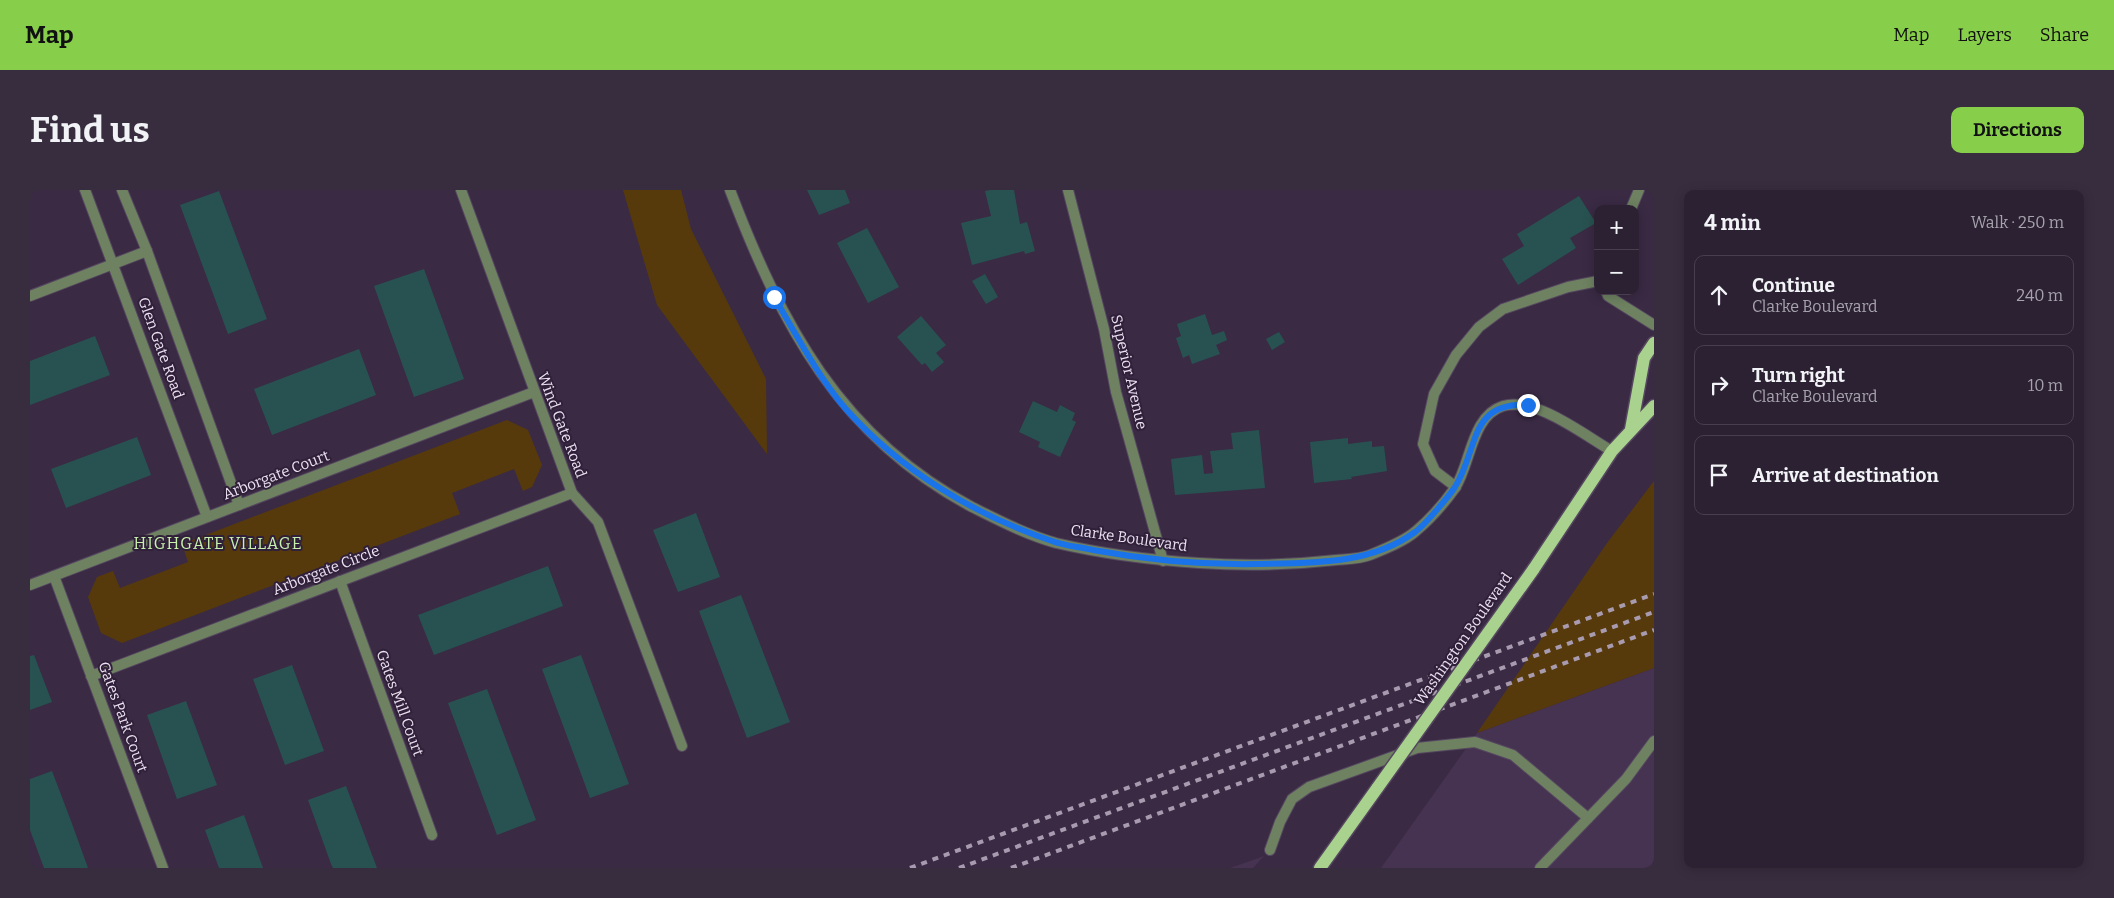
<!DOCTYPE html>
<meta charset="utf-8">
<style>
body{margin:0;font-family:Bitter,serif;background:#382d3f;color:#f1f3f6}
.controls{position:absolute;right:15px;top:15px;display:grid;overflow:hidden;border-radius:10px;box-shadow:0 2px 12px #0003}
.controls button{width:45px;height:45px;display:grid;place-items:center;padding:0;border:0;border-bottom:1px solid #483e4e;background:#2c2033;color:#f1f3f6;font:25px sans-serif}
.stop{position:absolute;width:15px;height:15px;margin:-11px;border:4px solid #1a73e8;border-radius:50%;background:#fff}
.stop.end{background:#1a73e8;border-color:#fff;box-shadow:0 1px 5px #0008}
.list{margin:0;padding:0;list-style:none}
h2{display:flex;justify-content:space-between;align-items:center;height:65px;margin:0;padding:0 20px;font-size:21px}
h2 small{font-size:16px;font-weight:400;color:#a6a3ac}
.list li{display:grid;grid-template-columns:32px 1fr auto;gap:15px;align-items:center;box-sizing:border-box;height:80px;margin:0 10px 10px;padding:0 10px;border:1px solid #483e4e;border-radius:10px}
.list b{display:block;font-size:19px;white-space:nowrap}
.list p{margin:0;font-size:16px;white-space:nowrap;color:#a6a3ac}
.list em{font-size:16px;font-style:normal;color:#a6a3ac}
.icon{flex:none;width:28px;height:28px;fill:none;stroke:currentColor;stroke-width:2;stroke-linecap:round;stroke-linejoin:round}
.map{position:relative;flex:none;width:1624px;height:678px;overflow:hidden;border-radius:10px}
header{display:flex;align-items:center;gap:30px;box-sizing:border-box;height:70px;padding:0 25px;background:#87cf4a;color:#111}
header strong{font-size:24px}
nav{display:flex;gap:28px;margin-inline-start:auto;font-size:18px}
.intro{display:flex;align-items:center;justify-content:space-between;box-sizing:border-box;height:120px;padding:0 30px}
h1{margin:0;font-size:35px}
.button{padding:12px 22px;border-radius:10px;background:#87cf4a;color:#111;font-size:18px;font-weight:700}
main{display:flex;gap:30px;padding:0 30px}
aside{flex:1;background:#2c2033;border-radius:10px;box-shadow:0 2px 12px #0003}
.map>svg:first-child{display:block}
</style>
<header>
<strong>Map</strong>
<nav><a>Map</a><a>Layers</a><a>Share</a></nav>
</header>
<div class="intro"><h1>Find us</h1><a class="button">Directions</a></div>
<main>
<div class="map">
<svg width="1624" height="678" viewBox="0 0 1624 678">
<rect width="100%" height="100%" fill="#3a2a44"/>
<g fill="#463251">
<polygon points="1624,478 1624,678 1351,678 1447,543"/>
<polygon points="1234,666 1223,678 1200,678"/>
</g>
<g fill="#573a0c">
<polygon points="593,0 651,0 661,39 736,189 737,264 627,115"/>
<polygon points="477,230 498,240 512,275 502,297 493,301 484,279 422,303 430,324 92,453 71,443 58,407 67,387 83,381 90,398 158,372 152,354"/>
<polygon points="1624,291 1624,478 1447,543 1577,353"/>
</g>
<g fill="#285251">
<polygon points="777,0 815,0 820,13 789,25"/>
<polygon points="960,0 984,0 990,34 997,32 1005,61 995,64 994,61 942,75 931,33 961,26 955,1"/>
<polygon points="189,1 237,129 198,144 150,15"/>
<polygon points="1549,6 1566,33 1540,48 1546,58 1488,95 1472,69 1494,56 1487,44"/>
<polygon points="837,38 869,97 838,113 807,53"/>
<polygon points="394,79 434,189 384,207 344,96"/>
<polygon points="955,84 968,107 956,114 942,91"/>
<polygon points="1175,124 1182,145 1194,141 1197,150 1186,155 1190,164 1162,174 1159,165 1153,168 1146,148 1151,146 1147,134"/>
<polygon points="891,126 916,155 906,163 914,172 902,182 895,173 892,175 867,147"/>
<polygon points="1249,142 1255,152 1242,160 1236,149"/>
<polygon points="65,146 80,185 0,215 0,171"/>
<polygon points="329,159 346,205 242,245 224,199"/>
<polygon points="1003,211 1027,222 1030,215 1045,223 1042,230 1046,232 1030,267 1008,257 1010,252 989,242"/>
<polygon points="1229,240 1235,298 1145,305 1141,269 1172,265 1174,284 1183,283 1180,261 1203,259 1201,243"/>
<polygon points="107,247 121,285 36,318 21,279"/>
<polygon points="1318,248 1318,254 1342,251 1342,257 1354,256 1357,281 1321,287 1322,289 1284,293 1280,252"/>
<polygon points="666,323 690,387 648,402 623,340"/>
<polygon points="518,376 533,416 404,465 388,425"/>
<polygon points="711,405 760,532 717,548 669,421"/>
<polygon points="4,465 22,512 0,520 0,466"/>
<polygon points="551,465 599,594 560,608 512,479"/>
<polygon points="262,475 294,561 255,575 223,489"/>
<polygon points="457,499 506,630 467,645 418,513"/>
<polygon points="156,511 187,595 147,609 117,525"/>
<polygon points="22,581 41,631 58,678 14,678 11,670 0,640 0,589"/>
<polygon points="316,596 324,617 347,678 303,678 301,674 278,610"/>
<polygon points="214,625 233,678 189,678 175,640"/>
</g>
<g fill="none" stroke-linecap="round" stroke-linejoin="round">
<g stroke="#564760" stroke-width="12">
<g id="service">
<polyline points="1601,19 1609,0"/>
<polyline points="1576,101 1578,106 1624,135"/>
<polyline points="1426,297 1405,281 1393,254 1404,204 1426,165 1449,137 1473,119 1538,97 1568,91"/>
<polyline points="1240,660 1250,632 1262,609 1279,597 1387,558 1445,552 1483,565 1558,628"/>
<polyline points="1510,678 1596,589 1624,551"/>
</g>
</g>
<g stroke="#564760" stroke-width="12">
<g id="minor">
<polyline points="55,0 177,327"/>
<polyline points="92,0 117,61 209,315"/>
<polyline points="431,0 542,303 568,332 652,556"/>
<polyline points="1038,0 1074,139 1086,202 1133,371"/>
<polyline points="0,106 117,61"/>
<polyline points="24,386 133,678"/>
<polyline points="310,391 402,645"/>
<polyline points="0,395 504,202"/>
<polyline points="61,486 542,303"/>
</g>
</g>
<g stroke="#564760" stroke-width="12">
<path id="tertiary" d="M700,0C751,134 810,247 942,317C968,330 997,345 1026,353C1073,364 1121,370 1169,373C1214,376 1261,375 1306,370C1317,369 1330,369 1340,365C1355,359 1375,351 1386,341C1399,330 1415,312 1425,298C1441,274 1441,226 1473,216C1505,206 1554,245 1582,261"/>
</g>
<g stroke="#564760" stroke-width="15">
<g id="primary">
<polyline points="1601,239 1614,168 1624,153"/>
<polyline points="1503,380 1582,261 1624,216"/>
<polyline points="1290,678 1348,597"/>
</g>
</g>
<use href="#service" stroke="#6e8261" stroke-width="10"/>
<use href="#minor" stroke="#6e8261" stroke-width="10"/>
<use href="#tertiary" stroke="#6e8261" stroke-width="10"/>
<use href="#primary" stroke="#a9d28e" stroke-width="12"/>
<g stroke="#a89bb0" stroke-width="4" stroke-dasharray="6 6" stroke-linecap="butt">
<polyline points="880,678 1624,404"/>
<polyline points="929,678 1624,422"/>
<polyline points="981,678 1624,440"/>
</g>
<g stroke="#564760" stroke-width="15" stroke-linecap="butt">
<polyline id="primary-bridge" points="1348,597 1503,380"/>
</g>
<use href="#primary-bridge" stroke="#a9d28e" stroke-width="12"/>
</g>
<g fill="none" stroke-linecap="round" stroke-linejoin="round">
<path stroke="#1a73e8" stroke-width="6" d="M744,107C766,144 787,185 815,218C870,280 944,325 1022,351C1035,356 1050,357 1063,360C1117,370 1172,375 1227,374C1280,373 1340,375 1385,342C1394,336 1419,306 1425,297C1449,259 1438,212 1498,215"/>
</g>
<g text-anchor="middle" stroke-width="4" stroke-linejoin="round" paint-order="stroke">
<g font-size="15" fill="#ece1f2" stroke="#302039">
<text transform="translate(131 158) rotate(70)" y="5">Glen Gate Road</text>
<text transform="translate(1099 182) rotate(77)" y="5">Superior Avenue</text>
<text transform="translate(532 235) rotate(69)" y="5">Wind Gate Road</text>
<text transform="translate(246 285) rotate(-21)" y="5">Arborgate Court</text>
<text transform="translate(1099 348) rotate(8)" y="5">Clarke Boulevard</text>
<text transform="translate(296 380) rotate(-21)" y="5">Arborgate Circle</text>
<text transform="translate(1433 449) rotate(-55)" y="5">Washington Boulevard</text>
<text transform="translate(370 513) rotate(70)" y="5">Gates Mill Court</text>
<text transform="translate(93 527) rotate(70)" y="5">Gates Park Court</text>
</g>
<g font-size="16" letter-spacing="1" fill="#c8f1ad" stroke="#302039">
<text x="188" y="359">HIGHGATE VILLAGE</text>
</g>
</g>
</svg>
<div class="controls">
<button>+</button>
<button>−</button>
</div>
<div class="stop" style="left:744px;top:107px"></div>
<div class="stop end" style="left:1498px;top:215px"></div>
</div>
<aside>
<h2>4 min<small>Walk · 250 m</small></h2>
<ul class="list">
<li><svg class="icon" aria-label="ahead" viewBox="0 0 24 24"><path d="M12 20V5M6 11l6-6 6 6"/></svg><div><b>Continue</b><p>Clarke Boulevard</p></div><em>240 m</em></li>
<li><svg class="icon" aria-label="right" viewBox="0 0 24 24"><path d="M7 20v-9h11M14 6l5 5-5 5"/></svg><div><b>Turn right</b><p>Clarke Boulevard</p></div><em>10 m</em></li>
<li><svg class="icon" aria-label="arrive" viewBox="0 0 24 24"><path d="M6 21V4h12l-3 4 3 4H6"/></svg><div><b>Arrive at destination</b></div></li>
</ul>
</aside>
</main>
